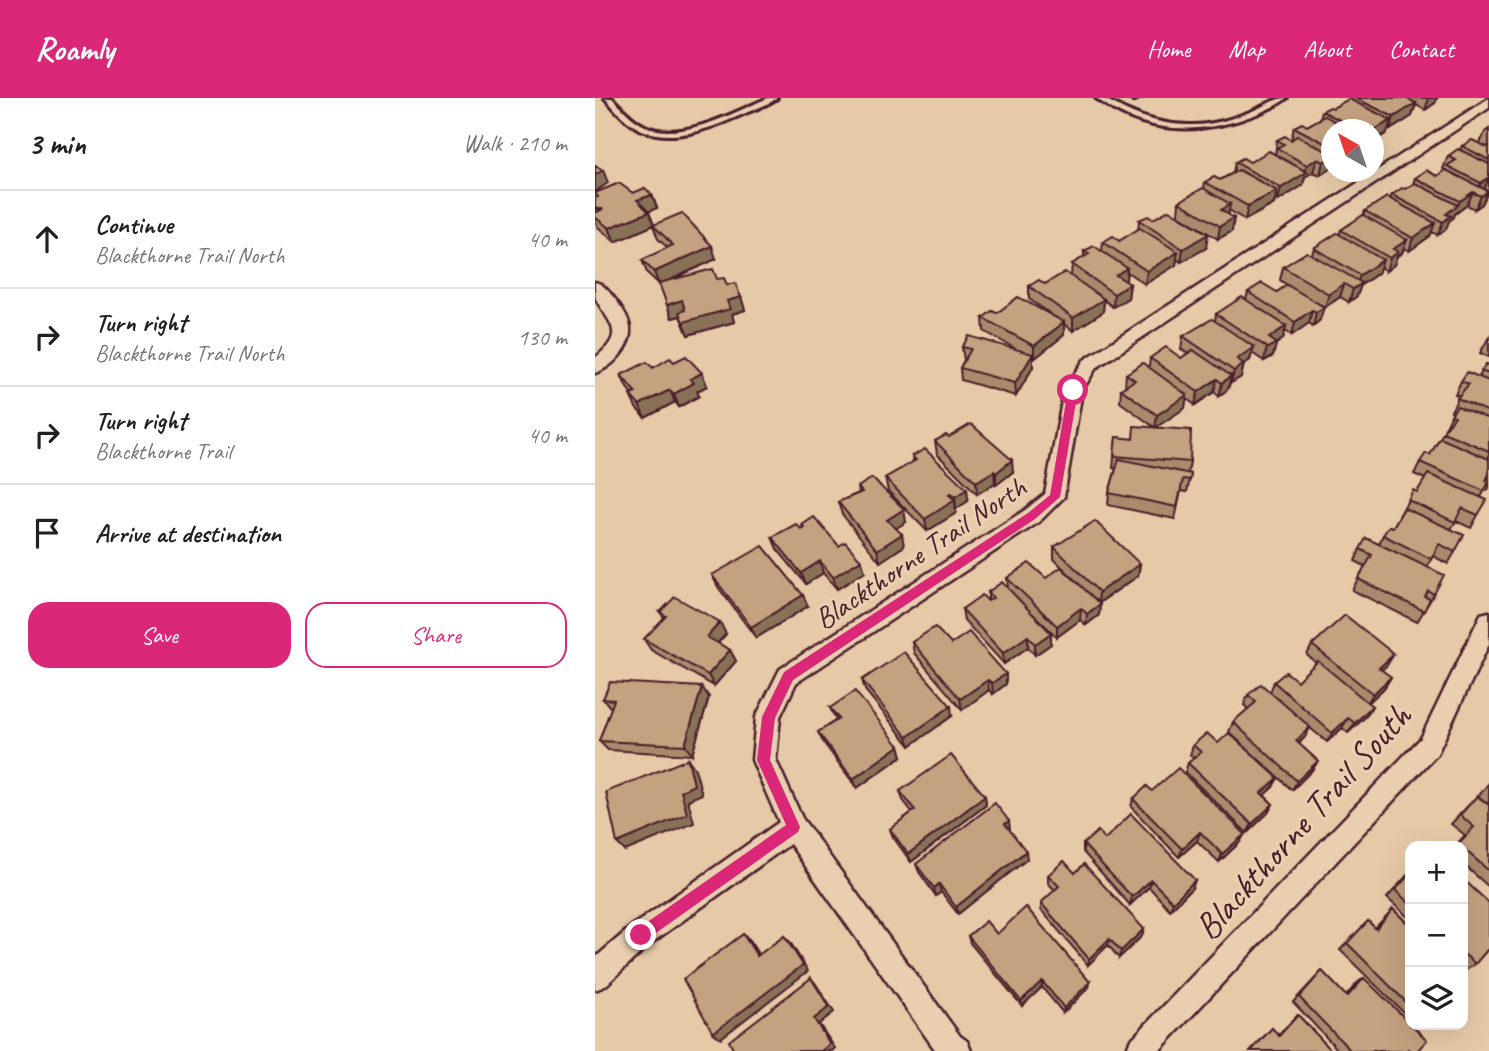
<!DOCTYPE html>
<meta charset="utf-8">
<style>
body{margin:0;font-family:Caveat,sans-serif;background:#f6f6f6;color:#202124}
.controls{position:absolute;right:21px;bottom:21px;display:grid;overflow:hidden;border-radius:14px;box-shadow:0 7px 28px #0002}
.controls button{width:63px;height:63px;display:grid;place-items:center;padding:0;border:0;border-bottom:2px solid #e0e0e0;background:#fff;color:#202124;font:35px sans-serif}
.compass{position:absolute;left:726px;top:21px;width:63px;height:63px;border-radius:50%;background:#fff;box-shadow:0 7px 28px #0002;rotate:320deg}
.stop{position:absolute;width:21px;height:21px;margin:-16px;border:5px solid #db2777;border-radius:50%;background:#fff}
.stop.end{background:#db2777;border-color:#fff;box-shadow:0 2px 7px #0008}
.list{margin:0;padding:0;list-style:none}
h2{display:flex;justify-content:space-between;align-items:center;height:91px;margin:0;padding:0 28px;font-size:30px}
h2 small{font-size:23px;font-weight:400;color:#757577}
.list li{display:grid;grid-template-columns:46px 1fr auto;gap:21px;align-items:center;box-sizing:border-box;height:98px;padding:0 28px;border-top:2px solid #e0e0e0}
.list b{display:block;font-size:26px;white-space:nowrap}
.list p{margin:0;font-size:23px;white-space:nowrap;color:#757577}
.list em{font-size:23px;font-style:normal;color:#757577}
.actions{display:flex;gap:14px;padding:21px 28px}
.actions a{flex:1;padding:16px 0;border:2px solid #db2777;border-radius:21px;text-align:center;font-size:24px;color:#db2777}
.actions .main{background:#db2777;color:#fff}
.icon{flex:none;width:38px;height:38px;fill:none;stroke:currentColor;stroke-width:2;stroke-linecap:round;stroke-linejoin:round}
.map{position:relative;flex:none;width:894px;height:953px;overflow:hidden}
header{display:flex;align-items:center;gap:42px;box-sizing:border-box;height:98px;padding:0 35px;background:#db2777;color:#fff}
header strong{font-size:33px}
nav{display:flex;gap:38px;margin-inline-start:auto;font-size:24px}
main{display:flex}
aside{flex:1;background:#fff}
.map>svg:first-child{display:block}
</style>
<header>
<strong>Roamly</strong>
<nav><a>Home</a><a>Map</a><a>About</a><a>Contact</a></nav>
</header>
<main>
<aside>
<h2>3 min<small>Walk · 210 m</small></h2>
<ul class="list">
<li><svg class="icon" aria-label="ahead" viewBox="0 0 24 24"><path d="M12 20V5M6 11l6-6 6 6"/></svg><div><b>Continue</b><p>Blackthorne Trail North</p></div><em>40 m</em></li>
<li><svg class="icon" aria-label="right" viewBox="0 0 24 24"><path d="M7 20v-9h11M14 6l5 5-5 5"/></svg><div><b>Turn right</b><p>Blackthorne Trail North</p></div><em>130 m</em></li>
<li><svg class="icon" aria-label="right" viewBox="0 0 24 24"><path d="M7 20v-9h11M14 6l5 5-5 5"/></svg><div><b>Turn right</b><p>Blackthorne Trail</p></div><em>40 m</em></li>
<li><svg class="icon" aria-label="arrive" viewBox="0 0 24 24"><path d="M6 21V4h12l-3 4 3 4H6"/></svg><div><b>Arrive at destination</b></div></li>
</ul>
<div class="actions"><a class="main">Save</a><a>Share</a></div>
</aside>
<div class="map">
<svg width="894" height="953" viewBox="0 0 894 953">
<rect width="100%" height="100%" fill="#e6c9a7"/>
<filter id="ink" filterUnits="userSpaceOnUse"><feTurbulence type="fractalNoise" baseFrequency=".0143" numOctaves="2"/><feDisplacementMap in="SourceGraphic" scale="14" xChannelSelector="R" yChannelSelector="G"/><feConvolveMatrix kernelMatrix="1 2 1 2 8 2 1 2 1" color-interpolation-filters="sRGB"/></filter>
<g filter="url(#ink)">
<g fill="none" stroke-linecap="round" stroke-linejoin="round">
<g stroke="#4a1f2b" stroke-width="6">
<g id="lane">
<path d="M10,0H17C27,10 37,22 50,28C85,45 140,14 173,0H182C174,6 163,10 153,14C121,28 81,46 47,32C32,26 20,11 10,0Z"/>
<path d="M501,0C512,0 520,7 531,12C550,21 572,27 594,27C617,28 641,20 662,11C673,6 681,0 692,0C683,7 670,13 659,17C605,38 548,36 501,0Z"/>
</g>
</g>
<g stroke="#4a1f2b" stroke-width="5">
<g id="street">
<polygon points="894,0 894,10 501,270 487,293 469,399 444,424 201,585 185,619 181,662 207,720 365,938 372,943 376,953 341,953 195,746 55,846 10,888 0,892 0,860 37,828 184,724 157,662 161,619 185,571 430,412 450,396 469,292 489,262"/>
<path d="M0,184C9,186 14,194 20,201C27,210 34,220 35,230C37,249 17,270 0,275V260C32,235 15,227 1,201C0,196 0,189 0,184Z"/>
<polygon points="894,514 894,546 842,656 564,953 531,953 535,943 826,640 886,516"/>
</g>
</g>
<use href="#lane" fill="#e9ceb0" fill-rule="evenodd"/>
<use href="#street" fill="#e9ceb0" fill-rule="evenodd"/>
</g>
<g fill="#a98a6d" stroke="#4a1f2b" stroke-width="2">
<polygon points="530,0 548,0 538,5"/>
<polygon points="755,0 842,0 840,5 830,12 821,7 817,18 795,32 793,31 792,35 779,43 779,32 737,32 736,70 725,77 718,74 710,79 708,87 683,103 680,101 679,106 650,122 634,112 633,117 637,133 623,141 583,117 584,104 609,91 610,84 625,82 638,75 640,64 655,64 680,57 682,42 696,42 699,29 712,28 725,21 727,13 738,10 755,1"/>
<polygon points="894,31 894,95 893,94 887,106 880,111 872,107 860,116 858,120 854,123 851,131 843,137 837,134 835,138 814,153 809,150 807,155 802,158 799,167 791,173 785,169 783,175 766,187 762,198 754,204 745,199 730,209 722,205 725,222 718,228 714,225 697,237 690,233 688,241 681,246 678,258 669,263 657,255 655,262 649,266 646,279 636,285 635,284 633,291 624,298 619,294 600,307 591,300 590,310 561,329 595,364 593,375 596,376 592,394 586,393 580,421 513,407 514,395 521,370 518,370 521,339 537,341 559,329 525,304 526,291 530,289 531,276 554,269 555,260 586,260 593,256 586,251 588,238 620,223 621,216 651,202 653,194 682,194 692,187 685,182 688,169 717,156 719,150 744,137 746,132 768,118 770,113 795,101 797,97 810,91 818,86 820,80 842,78 850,72 848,71 853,58 865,52 867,48 885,45 890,34"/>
<polygon points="0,95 38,95 57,97 62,110 53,113 59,127 20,144 3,129 0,123 0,100 2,99"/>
<polygon points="544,122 611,150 586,164 582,161 581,167 550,186 532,174 530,184 535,186 533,200 518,209 509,202 508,214 478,233 469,226 469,237 439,261 438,261 438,269 421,298 366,282 365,270 369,262 367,249 421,251 389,233 388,220 402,215 454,215 434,201 434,188 450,186 476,178 477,166 489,159 489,153 507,153 508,144 524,143 543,132"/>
<polygon points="58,127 121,161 74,183 122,181 132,187 146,199 150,212 137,216 139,224 93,237 85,218 77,220 65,187 52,175 47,162 73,150 63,141"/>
<polygon points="894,239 894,259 885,255"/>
<polygon points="79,264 107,275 112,288 102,293 104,298 84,309 80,304 50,320 41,310 35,297 37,296 32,290 26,277"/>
<polygon points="891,266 894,267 894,390 892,393 890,392 886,399 883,417 876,430 861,423 856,431 860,454 853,466 838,458 832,469 839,496 822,524 757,492 770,468 760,463 765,451 784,446 788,437 798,429 813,402 822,394 830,381 819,376 825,364 835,357 851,330 850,330 858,314 856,313 864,298 860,296 866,283 884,279"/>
<polygon points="354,339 418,374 401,387 400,385 382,396 342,356 340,343"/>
<polygon points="317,358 372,391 373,403 361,411 360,410 361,415 332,433 293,393 290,380 318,364"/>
<polygon points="263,389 311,424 301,430 309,448 285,464 247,416 243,404 264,395"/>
<polygon points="207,427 244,448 266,462 270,474 242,491 228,475 211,486 182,451 177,439 206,431 208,430"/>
<polygon points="459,449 545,466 543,478 504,505 505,506 504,517 491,527 485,522 462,539 438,516 456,546 440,557 433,549 409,566 369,522 367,511 393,503 393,494 413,490 412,480 451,480 488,490 459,461"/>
<polygon points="117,477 213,508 161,540 123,489"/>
<polygon points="65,514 131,536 123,545 135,552 141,563 119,588 56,552 49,541 69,520"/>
<polygon points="317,544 356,546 411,586 398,596 394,592 367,612 319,555"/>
<polygon points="717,547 792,567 786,572 796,579 789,590 773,605 777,608 771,618 753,635 747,630 732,644 715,630 710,639 704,646 723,663 717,672 697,692 634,634 638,624 653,611 649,607 653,597 675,594 679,584 702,583 721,565 712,557"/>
<polygon points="267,582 357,618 315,648 270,592"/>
<polygon points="114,599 97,657 13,652 4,643 16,610 8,601"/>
<polygon points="235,610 304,648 307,658 262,690 228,644 223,634 241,622"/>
<polygon points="623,645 678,689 669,697 678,706 673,715 652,735 590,674 593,665 599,660 595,657 598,647"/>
<polygon points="894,685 894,707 883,698"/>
<polygon points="305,693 390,698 391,707 316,764 298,739 295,731 317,714 308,702"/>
<polygon points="557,693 645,744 624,764 602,743 584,759 536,709 538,701"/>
<polygon points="882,698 894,707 894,789 868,766 868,748 860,748 870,737 856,726"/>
<polygon points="415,731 414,732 432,761 363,816 346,794 341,798 324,774 321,766"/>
<polygon points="510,741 600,782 597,790 575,812 554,789 535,807 488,754 488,746"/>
<polygon points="815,774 815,821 792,800"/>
<polygon points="480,775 549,831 547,838 524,860 513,847 493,867 446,812 446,805 460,792 453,785 453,777"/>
<polygon points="868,781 880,866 871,872 868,870"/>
<polygon points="798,811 815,828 815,914 811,917 745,852 773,823 780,830"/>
<polygon points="402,836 495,884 494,889 468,915 447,889 427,908 375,845 373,838"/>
<polygon points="727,873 751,898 762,885 769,880 822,953 744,953 698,904"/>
<polygon points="703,917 737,953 655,953 677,930 683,937"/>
</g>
<g fill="#897159" stroke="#4a1f2b" stroke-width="2">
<polygon points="538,0 548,0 538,5"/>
<polygon points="834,0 842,0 840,5 830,12"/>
<polygon points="821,5 817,18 795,32 799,19"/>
<polygon points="796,22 792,35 779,43 779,32"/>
<polygon points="737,59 736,70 725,77 728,64"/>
<polygon points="722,61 718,74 710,79 708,87 683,103 686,90 710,75 712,67"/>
<polygon points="8,72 13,85 0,94 0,77"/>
<polygon points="894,79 889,92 881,96 886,85"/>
<polygon points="682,93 679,106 650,122 653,108"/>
<polygon points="893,93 887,106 880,111 886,98"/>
<polygon points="878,94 872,107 860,116 858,120 854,123 851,131 843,137 851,116 863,107 865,103"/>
<polygon points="57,97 62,110 48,116 42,102"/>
<polygon points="635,106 633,119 626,112"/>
<polygon points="54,114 59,127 20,144 14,130"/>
<polygon points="639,120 637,133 623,141 625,128"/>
<polygon points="840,125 835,138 814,153 818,140"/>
<polygon points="613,136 611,150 586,164 588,151"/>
<polygon points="812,142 807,155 802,158 799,167 791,173 798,151"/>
<polygon points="117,148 121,161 64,187 59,174"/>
<polygon points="583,154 581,167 550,186 552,173"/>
<polygon points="788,162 783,175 766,187 762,198 754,204 758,191 761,189 765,177"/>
<polygon points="532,170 531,183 520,190 521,177"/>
<polygon points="535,186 533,200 518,209 519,196"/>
<polygon points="749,186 745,199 730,209 734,196"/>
<polygon points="146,199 150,212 137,216 139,224 93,237 88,224 132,203"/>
<polygon points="509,201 508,214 478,233 478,220"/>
<polygon points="87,202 92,216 77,220 72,207"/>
<polygon points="729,209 725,222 718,228 721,214"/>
<polygon points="717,212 714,225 697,237 700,224"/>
<polygon points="469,224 469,237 439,261 439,248"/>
<polygon points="691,228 688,241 681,246 678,258 669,263 674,240"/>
<polygon points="659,249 655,262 649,266 646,279 636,285 642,261"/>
<polygon points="438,256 438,269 421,298 420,285"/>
<polygon points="107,275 112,288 102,293 104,298 84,309 79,296 95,281"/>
<polygon points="636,278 633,291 624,298 627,285"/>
<polygon points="622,281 619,294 600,307 603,294"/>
<polygon points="75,292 80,304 50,320 44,307"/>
<polygon points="592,297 590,310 560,330 562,317"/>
<polygon points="417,362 418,374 401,387 401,375"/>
<polygon points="399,373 400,385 382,396 381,384"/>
<polygon points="372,391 373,403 361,411 360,399"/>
<polygon points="356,395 357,404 360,402 361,415 332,433 330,421"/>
<polygon points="309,411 311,424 295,434 292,422"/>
<polygon points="307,436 309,448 285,464 282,452"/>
<polygon points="266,462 270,474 242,491 238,479"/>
<polygon points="225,463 228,475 211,486 206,475"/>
<polygon points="545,466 543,478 503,505 504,494"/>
<polygon points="208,497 213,508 161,540 156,529"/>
<polygon points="505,506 504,517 491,527 492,516"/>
<polygon points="486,510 485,522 462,539 462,528"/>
<polygon points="125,524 131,536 118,550 112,539"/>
<polygon points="456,535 456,546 440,557 440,546"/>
<polygon points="433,538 433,549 409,566 408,555"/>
<polygon points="135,552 141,563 119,588 113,577"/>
<polygon points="799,556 792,567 777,581 784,570"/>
<polygon points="411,576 411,586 398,596 397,585"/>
<polygon points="796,579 789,590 771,607 778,596"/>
<polygon points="393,582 394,592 367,612 365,601"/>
<polygon points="107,589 114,599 97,657 90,647"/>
<polygon points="356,608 357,618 315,648 312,639"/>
<polygon points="777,608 771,618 753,635 760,625"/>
<polygon points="753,620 747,630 732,644 737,635"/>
<polygon points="715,629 710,639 696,653 701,643"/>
<polygon points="304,648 307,658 262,690 258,681"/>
<polygon points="93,661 100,671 107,696 93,702 99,725 30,753 22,745 86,693"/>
<polygon points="723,663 717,672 697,692 702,683"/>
<polygon points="683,680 678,689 662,704 666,695"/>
<polygon points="390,698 391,707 316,764 313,756"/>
<polygon points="678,706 673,715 652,735 657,726"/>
<polygon points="414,723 415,731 410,735 410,726"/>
<polygon points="605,734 602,743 584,759 587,751"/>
<polygon points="650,736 645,744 624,764 627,756"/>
<polygon points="431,753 432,761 363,816 361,809"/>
<polygon points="556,782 554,789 535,807 537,799"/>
<polygon points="600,782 597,790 575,812 578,804"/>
<polygon points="344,786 346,794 341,798 339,790"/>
<polygon points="549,831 547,838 524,860 526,853"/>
<polygon points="148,836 155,843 168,864 162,858"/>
<polygon points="189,838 195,844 213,873 126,940 118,935"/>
<polygon points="514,841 513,847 493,867 494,861"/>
<polygon points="216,880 221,886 239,914 224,926 240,950 237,953 226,953 219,921"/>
<polygon points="447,883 447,889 427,908 426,903"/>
<polygon points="495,884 494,889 468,915 469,910"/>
</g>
<g fill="#c4a17f" stroke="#4a1f2b" stroke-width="2">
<polygon points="760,0 810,0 821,5 799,19"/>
<polygon points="754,1 796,22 779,32 764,32 727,13 735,9 738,10"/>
<polygon points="730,18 755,32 737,32 737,49 699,29 707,25 712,28"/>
<polygon points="690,38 696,42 702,38 737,56 737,59 728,64 722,61 712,67 682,50 689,46 682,42"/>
<polygon points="877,42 892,49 894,47 894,62 867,48"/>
<polygon points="863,51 894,66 894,79 886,85 852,68 861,62 853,58"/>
<polygon points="674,53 712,74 686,90 640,64 648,60 655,64"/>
<polygon points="0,68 8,72 0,77"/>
<polygon points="644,72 682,93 653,108 610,84 619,79 625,82"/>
<polygon points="831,72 842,78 851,72 893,93 886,98 878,94 865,103 820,80"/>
<polygon points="24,85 38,95 50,90 57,97 42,102 54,114 14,130 0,119 0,115 8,111 2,111 0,108 0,100 3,99 0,95"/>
<polygon points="820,85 863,107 851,116 856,118 848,124 797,97 807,90 810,91"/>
<polygon points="608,90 635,106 626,112 639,120 625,128 584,104"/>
<polygon points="792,99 840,125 818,140 770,113"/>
<polygon points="574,112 613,136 588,151 544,122 553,118 558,121"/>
<polygon points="87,115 117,148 59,174 47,162 78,147 58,127"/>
<polygon points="768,117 812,142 798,151 803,154 795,160 746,132"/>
<polygon points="545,130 583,154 552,173 508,144 518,138 524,143"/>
<polygon points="742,135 788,162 765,177 719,150"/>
<polygon points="499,148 532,170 521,177 535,186 519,196 477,166 494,156 489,153"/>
<polygon points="712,154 767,185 758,191 749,186 734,196 688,169"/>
<polygon points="118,171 122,181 129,180 132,187 140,185 146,199 132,203 135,211 88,224 84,214 90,212 87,202 72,207 64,185"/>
<polygon points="470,174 509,201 478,220 434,188 444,182 450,186"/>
<polygon points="667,185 682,194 692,187 729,209 721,214 717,212 700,224 653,194"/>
<polygon points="423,199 469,224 439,248 388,220 397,213 402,215"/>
<polygon points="647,199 691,228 674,240 681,245 673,250 621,216"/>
<polygon points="617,221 659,249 642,261 649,266 639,273 588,238"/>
<polygon points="374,238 438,256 420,285 365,270 376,251 367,249"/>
<polygon points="571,249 586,260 598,252 636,278 627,285 622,281 603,294 555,260"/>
<polygon points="91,258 107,275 95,281 99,285 79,296 75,292 44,307 35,297 41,295 26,277 52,264 58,270 75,260 79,264"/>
<polygon points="548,265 592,297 562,317 526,291 540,282 531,276"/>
<polygon points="891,266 894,267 894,276 886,273"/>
<polygon points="872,274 894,283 894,314 862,300 874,286 866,283"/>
<polygon points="862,308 894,321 894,353 848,334 860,318 856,317"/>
<polygon points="376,326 417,362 401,375 399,373 381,384 340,343 351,337 354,339"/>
<polygon points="539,328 596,332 595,364 519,358 521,339 538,341"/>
<polygon points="845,340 894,361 894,379 893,378 891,383 894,384 889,393 825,364 831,355 835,357"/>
<polygon points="330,351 372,391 360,399 356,395 354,397 360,402 330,421 290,380 321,362 317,358"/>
<polygon points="524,361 596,376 595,382 588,381 582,409 514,395"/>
<polygon points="833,376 892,402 883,417 867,410 860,424 813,402 818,392 822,394"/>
<polygon points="277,380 309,411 292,422 307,436 282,452 243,404 267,394 263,389"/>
<polygon points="809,410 869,437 860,454 844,446 836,461 788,437 794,428 798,429"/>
<polygon points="219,419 244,448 250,444 266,462 238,479 225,463 206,475 177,439 201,426 206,431 209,429 207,427"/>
<polygon points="500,423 545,466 504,494 459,449"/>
<polygon points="771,440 849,477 839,496 833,493 830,499 835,501 829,513 763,481 777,457 765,451"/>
<polygon points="168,448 208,497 156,529 117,477"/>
<polygon points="434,465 451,480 466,469 505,506 492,516 486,510 462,528 412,480"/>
<polygon points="407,484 456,535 440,546 433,538 408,555 367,511 387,497 393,503 398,500 393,494"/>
<polygon points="80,499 125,524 112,539 135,552 113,577 49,541 71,518 65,514"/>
<polygon points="750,517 799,556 784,570 796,579 778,596 717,547"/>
<polygon points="340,529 356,546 374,534 411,576 397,585 393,582 365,601 317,544"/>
<polygon points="309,554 356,608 312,639 267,582"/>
<polygon points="723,563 777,608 760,625 753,620 737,635 679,584 691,574 702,583"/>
<polygon points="15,584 107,589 90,647 4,643 19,602 8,601"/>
<polygon points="666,586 715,629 701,643 723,663 702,683 638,624 661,604 653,597"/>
<polygon points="260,593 304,648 258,681 223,634 244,621 235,610"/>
<polygon points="612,635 623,645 634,635 683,680 666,695 678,706 657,726 593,665 606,654 598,647"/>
<polygon points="356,657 390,698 313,756 295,731 320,712 305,693"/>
<polygon points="93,661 99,687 86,693 92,716 22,745 11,694"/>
<polygon points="583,670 650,736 627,756 605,734 587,751 538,701 552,688 557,693"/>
<polygon points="882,698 894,707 894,773 868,750 868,748 865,748 863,746 879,729 865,717"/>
<polygon points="400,705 414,723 410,726 431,753 361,809 344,786 339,790 321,766"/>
<polygon points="536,716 600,782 578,804 556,782 537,799 488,746 503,733 510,741"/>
<polygon points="469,763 480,775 489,766 549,831 526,853 514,841 494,861 446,805 464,788 453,777"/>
<polygon points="815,776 815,806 800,792"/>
<polygon points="868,781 894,805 894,850 880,866 868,855"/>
<polygon points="431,809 495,884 469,910 447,883 426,903 373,838 391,823 402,836"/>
<polygon points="798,811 815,828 815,908 752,845 773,823 781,831"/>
<polygon points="148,836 162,858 189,838 208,867 118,935 88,881"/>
<polygon points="727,873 752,899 769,880 815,925 815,927 817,927 832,942 822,953 815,953 813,951 811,953 756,953 704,899"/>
<polygon points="216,880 234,909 219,921 235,946 226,953 139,953 134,943"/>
<polygon points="703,917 737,953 656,953 677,930 684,938"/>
</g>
</g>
<polygon fill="#db2777" points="478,288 483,292 465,399 440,421 198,582 180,620 175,662 205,729 203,734 51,842 46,844 41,842 39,837 41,832 191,727 162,662 167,619 189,574 433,415 455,397 473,292"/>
<g text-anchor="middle" stroke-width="7" stroke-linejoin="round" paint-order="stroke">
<g font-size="30" fill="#4a1f2b" stroke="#e9ceb0">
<text transform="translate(325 455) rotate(-34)" y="10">Blackthorne Trail North</text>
</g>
<g font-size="37" fill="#4a1f2b" stroke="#e9ceb0">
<text transform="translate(707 723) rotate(-48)" y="13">Blackthorne Trail South</text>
</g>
</g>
</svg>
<div class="controls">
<button>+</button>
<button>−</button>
<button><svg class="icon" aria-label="layers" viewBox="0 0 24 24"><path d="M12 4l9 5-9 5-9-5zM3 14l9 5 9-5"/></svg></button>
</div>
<svg class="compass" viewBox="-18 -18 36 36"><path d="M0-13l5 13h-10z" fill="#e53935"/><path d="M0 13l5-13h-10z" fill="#757577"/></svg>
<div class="stop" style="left:478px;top:292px"></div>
<div class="stop end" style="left:46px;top:837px"></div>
</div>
</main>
